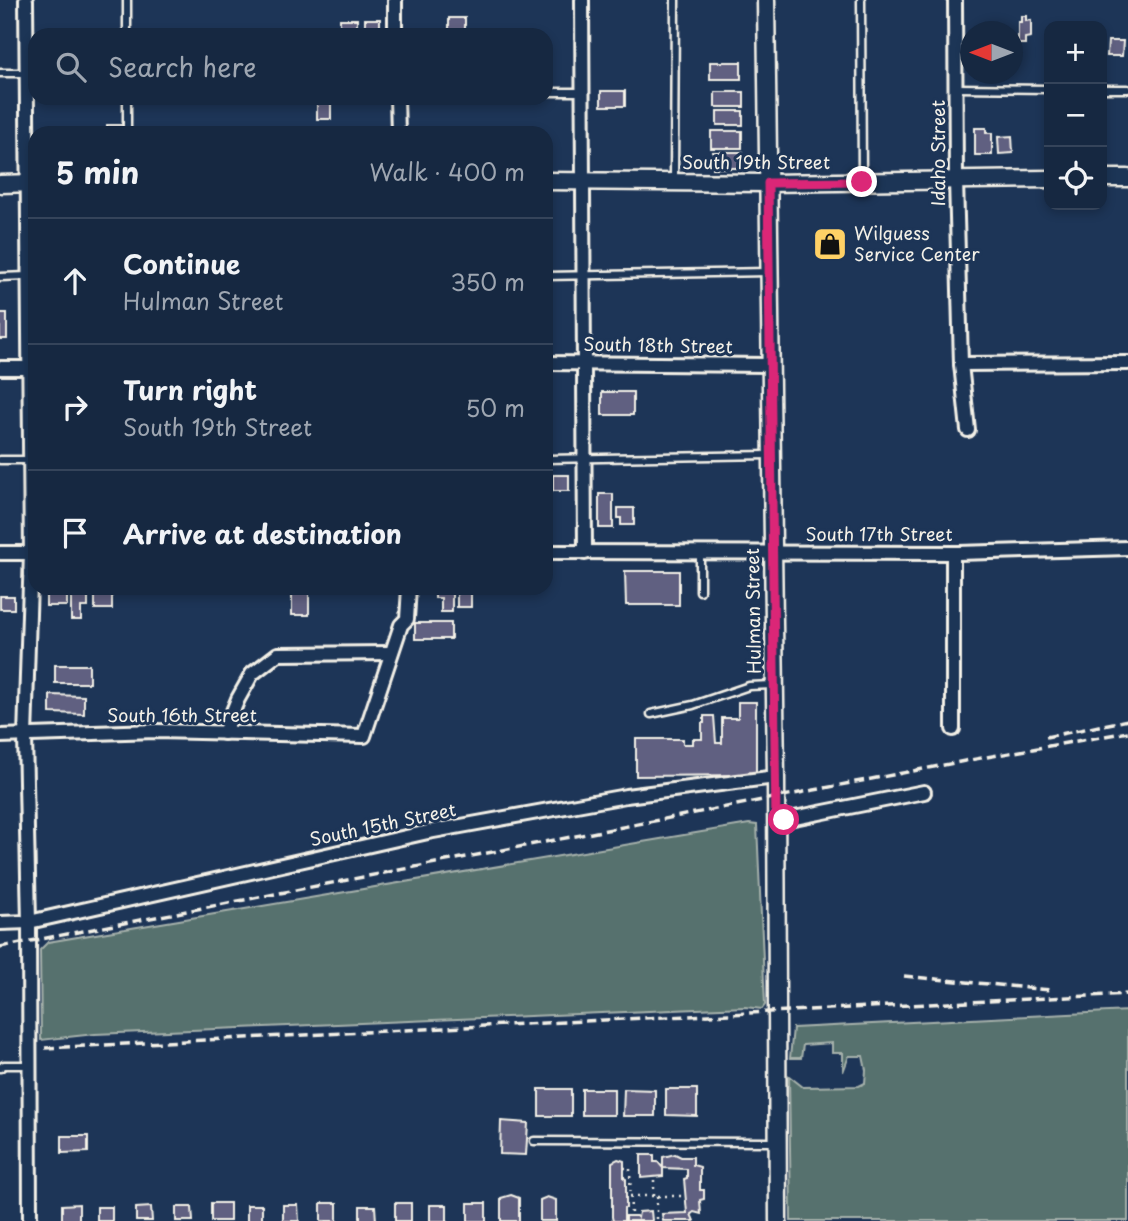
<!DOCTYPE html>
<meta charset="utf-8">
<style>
body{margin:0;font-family:"Playpen Sans",sans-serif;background:#23344c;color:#f1f3f6}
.controls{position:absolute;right:21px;top:21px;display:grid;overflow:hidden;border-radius:14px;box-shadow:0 4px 10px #0003}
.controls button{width:63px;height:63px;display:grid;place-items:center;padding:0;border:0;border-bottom:2px solid #35445a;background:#162841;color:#f1f3f6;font:35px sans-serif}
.compass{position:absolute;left:960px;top:21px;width:63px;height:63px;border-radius:50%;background:#162841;box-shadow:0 4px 10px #0003;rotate:270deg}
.stop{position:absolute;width:21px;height:21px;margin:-16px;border:5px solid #db2777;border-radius:50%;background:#fff}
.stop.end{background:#db2777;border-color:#fff;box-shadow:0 2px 7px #0008}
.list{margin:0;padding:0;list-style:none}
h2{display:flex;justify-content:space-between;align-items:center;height:91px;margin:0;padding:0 28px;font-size:30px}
h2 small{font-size:23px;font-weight:400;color:#9ea6b1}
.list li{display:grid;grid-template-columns:46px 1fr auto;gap:21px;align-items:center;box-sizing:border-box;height:126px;padding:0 28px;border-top:2px solid #35445a}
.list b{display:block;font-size:26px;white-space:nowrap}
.list p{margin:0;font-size:23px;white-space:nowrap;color:#9ea6b1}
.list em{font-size:23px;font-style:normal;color:#9ea6b1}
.icon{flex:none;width:38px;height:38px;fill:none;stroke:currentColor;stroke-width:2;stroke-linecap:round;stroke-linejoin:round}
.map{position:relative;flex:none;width:1128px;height:1221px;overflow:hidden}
.search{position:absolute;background:#162841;box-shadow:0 4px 10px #0003;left:28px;top:28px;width:525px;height:77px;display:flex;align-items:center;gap:18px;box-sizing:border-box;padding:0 24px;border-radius:21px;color:#9ea6b1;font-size:26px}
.panel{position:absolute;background:#162841;box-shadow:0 4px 10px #0003;left:28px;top:126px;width:525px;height:469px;border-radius:21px}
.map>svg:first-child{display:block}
</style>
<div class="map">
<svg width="1128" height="1221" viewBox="0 0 1128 1221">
<rect width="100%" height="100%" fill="#1d3557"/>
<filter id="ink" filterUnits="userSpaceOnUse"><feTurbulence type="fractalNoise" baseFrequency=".0143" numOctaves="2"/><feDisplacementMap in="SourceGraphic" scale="14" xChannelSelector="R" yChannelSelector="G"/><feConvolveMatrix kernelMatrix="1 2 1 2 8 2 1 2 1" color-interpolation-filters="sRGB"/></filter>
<g filter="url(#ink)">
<g fill="#57716e" stroke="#a6b1ab" stroke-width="2">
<polygon points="749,824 757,825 765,1005 762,1009 745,1007 95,1034 41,1040 40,950 48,942"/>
<polygon points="1128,1011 1128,1221 791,1221 789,1076 803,1087 859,1086 865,1083 866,1070 863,1056 849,1056 843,1072 843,1053 832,1053 832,1043 803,1045 801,1058 790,1058 793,1028"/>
</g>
<g fill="#616081" stroke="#f4f1e8" stroke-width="2">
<polygon points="1021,16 1026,16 1026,21 1031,20 1031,37 1025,38 1025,44 1018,44 1018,22 1021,22"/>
<rect x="449" y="18" width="16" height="17"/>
<rect x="340" y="19" width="17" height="16"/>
<rect x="365" y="19" width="15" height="16"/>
<polygon points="1108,41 1123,41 1122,56 1107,56"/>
<rect x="710" y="62" width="31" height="17"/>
<rect x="601" y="91" width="24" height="15"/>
<rect x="715" y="92" width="29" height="15"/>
<rect x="317" y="101" width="14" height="18"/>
<rect x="717" y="111" width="26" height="14"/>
<rect x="107" y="125" width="17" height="8"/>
<polygon points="975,128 986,128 986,133 992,133 992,155 975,155"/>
<rect x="711" y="131" width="31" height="17"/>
<polygon points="1012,136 1013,153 999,154 998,137"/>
<rect x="713" y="152" width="30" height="16"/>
<rect x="0" y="313" width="7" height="26"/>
<rect x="602" y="392" width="31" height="23"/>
<rect x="553" y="475" width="16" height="16"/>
<rect x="599" y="494" width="14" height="34"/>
<polygon points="618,508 634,508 634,525 621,525 621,518 618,518"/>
<polygon points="625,571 679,571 679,605 626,605"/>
<rect x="46" y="588" width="21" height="18"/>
<polygon points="71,588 88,588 88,607 81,607 81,620 71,620"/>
<rect x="95" y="588" width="17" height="21"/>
<rect x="292" y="588" width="17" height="27"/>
<polygon points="435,588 452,588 452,612 441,612 441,598 435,598"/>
<rect x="457" y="588" width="14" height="19"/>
<rect x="0" y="596" width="14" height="13"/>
<rect x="415" y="623" width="36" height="16"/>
<rect x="55" y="665" width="34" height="18"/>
<polygon points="50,695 84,696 84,714 50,713"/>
<polygon points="738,702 756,702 756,775 636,776 636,739 683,739 683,744 693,744 693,739 702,739 702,723 704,723 704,716 714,716 716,743 722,743 722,718 738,718"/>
<rect x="539" y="1089" width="32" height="27"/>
<rect x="582" y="1089" width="32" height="26"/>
<polygon points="624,1089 655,1090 655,1116 623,1116"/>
<polygon points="666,1089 697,1089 697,1116 666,1115"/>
<polygon points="501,1121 528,1123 526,1155 500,1154"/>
<polygon points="62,1136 88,1136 88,1152 62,1153"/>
<polygon points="675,1154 681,1157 693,1157 693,1165 700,1167 700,1190 704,1190 704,1199 700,1200 701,1214 694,1212 691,1214 694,1221 663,1221 662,1214 687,1213 684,1179 687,1178 687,1169 663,1168 663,1157"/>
<polygon points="641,1155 654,1155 654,1162 658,1162 663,1168 663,1176 641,1178"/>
<polygon points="618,1159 624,1161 624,1178 626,1179 626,1208 624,1208 624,1221 613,1221 612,1217 612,1162"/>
<polygon points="511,1195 519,1198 519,1221 501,1221 501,1198"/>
<polygon points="547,1197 556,1200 556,1221 540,1221 540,1200"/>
<rect x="211" y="1203" width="19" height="18"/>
<rect x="321" y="1203" width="16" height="18"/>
<rect x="395" y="1203" width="16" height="18"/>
<rect x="468" y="1203" width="18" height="18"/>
<polygon points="79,1204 79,1221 62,1221 62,1205"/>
<rect x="247" y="1205" width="15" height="16"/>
<polygon points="283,1205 298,1205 299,1221 283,1221"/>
<rect x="430" y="1205" width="17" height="16"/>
<polygon points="360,1206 375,1206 376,1221 360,1221"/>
<rect x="97" y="1207" width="15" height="14"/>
<polygon points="151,1207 152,1221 136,1221 136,1208"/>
<polygon points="176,1207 192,1207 193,1221 176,1221"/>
<polygon points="651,1211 652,1221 626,1221 626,1216 636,1216 638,1218 639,1212"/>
</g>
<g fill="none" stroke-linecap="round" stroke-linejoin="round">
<g stroke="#f4f1e8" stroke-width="11">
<g id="lane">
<polyline points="861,0 862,180"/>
<polyline points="127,35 127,0"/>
<polyline points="0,73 27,73"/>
<polyline points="956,88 1049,89"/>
<polyline points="1102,89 1128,89"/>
<polyline points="546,92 582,92"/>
<polyline points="127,98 127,133"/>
<polyline points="674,180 675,0"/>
<polyline points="546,276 768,272"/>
<polyline points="0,277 28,276"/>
<polyline points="546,459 769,455"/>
<polyline points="0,460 30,460"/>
<polyline points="700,553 700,591"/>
<polyline points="651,714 693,705 749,686 773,685"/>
<polyline points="0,1068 4,1065 30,1065"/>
<polyline points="534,1141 776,1142"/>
</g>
</g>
<g stroke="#f4f1e8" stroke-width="18">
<g id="street">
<polyline points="26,0 31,553 25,736 29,922 30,1221"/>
<polyline points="395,0 395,35"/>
<polyline points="582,0 585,553"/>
<polyline points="955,0 956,180 961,364 968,430"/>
<polyline points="397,98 398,133"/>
<polyline points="546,363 769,365"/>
<polyline points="961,364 1128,363"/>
<polyline points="0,368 35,368"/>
<polyline points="546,552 958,553 1128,548"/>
<polyline points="0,553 35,553"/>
<polyline points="953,553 953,729"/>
<polyline points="224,733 238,699 252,674 278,654 391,653"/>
<polyline points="0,736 156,731 364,736 401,625 407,619 409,588"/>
<polyline points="776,824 784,820 924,792"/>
<polyline points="0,923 29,922 428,832 626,796 776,777"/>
</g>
</g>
<g stroke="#f4f1e8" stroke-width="21">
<g id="secondary">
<polyline points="766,0 776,777 778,1221"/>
<polyline points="1102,178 1128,178"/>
<polyline points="546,181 768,183 1049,179"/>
<polyline points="0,184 35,183"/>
</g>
</g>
<g stroke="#f4f1e8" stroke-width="2.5" stroke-dasharray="2 5" stroke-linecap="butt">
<polyline points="624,1168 630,1168 631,1216"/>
<polyline points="630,1196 685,1196"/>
<polyline points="654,1196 654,1178"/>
<polyline points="657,1196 657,1221"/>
</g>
<use href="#lane" stroke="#1d3557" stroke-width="6"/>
<use href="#street" stroke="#1d3557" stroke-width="12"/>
<use href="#secondary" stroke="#1d3557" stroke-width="16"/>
<g stroke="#f4f1e8" stroke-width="3.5" stroke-dasharray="10 5" stroke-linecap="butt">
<polyline points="1046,737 1128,720"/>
<polyline points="0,947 970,760 1128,732"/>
<polyline points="904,976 1050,990"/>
<polyline points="45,1048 1128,994"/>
</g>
</g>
</g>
<g fill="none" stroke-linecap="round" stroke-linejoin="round" filter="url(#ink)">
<polyline stroke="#db2777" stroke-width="9" points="784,820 776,824 768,183 862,182"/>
</g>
<defs>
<g id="shop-square" transform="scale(1.75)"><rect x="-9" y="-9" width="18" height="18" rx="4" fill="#ffd166" stroke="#1d3557"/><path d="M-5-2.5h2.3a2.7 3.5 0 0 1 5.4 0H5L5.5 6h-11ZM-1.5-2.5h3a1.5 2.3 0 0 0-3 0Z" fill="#111"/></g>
</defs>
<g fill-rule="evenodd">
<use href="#shop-square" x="830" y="244"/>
</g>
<g text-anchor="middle" stroke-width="6" stroke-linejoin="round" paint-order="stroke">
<g font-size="18" fill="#f4f1e8" stroke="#1d3557">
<text transform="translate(939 153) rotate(-90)" y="6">Idaho Street</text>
<text x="756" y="169">South 19th Street</text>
<text transform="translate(658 346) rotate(1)" y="6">South 18th Street</text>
<text x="879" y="541">South 17th Street</text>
<text transform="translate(754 611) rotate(-91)" y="6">Hulman Street</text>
<text x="182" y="722">South 16th Street</text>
<text transform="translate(383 825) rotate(-12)" y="6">South 15th Street</text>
</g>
<g font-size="18" fill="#f4f1e8" stroke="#1d3557" text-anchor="start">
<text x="854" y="240">Wilguess<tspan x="854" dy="21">Service Center</tspan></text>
</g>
</g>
</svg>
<div class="controls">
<button>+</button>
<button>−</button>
<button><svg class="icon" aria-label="locate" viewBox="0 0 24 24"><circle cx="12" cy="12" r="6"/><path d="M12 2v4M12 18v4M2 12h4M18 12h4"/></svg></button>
</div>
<svg class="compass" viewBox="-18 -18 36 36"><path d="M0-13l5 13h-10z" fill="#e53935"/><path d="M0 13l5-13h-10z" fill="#9ea6b1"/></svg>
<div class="stop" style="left:784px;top:820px"></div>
<div class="stop end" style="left:862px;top:182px"></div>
<div class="search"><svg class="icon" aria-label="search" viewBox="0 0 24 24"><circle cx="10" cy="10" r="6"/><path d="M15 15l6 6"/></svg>Search here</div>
<section class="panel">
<h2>5 min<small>Walk · 400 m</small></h2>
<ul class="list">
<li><svg class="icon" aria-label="ahead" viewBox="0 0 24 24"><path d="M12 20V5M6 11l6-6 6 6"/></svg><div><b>Continue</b><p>Hulman Street</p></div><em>350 m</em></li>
<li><svg class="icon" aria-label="right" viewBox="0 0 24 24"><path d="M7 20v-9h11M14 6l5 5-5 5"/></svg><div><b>Turn right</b><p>South 19th Street</p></div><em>50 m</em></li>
<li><svg class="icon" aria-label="arrive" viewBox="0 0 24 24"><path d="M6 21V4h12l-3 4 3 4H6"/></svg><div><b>Arrive at destination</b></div></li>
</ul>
</section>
</div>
